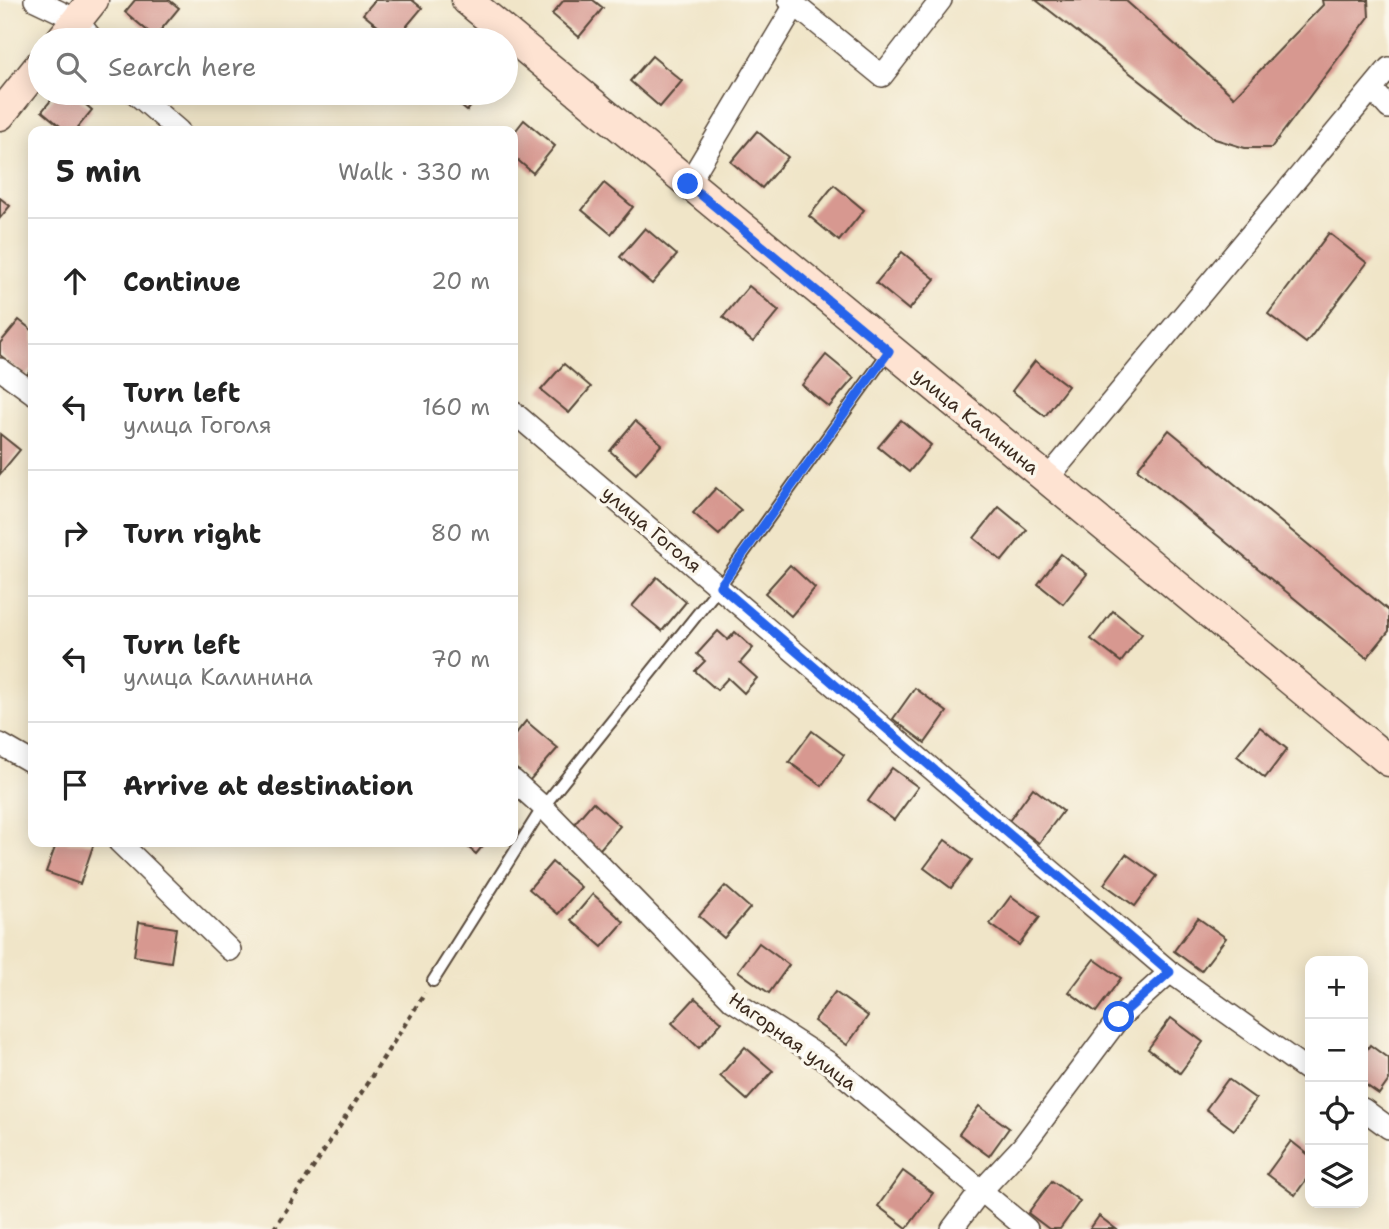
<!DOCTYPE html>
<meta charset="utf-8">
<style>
body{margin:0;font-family:"Shantell Sans",sans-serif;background:#f6f6f6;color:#222}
.controls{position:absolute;right:21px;bottom:21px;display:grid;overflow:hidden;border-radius:14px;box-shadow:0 4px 18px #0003}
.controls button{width:63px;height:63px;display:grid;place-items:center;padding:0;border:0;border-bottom:2px solid #e0e0e0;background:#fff;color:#222;font:35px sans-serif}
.stop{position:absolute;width:21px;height:21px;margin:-16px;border:5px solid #2563eb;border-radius:50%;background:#fff}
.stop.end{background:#2563eb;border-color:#fff;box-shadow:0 2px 7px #0008}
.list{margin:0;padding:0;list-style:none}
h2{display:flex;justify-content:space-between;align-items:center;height:91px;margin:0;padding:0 28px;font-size:30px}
h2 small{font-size:23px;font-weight:400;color:#767676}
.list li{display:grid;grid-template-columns:46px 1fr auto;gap:21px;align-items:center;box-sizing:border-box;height:126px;padding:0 28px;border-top:2px solid #e0e0e0}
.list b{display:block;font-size:26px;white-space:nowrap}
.list p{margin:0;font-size:23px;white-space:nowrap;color:#767676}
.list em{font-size:23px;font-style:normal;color:#767676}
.icon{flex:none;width:38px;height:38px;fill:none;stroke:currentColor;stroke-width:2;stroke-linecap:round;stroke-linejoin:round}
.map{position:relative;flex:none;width:1389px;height:1229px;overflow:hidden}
.search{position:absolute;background:#fff;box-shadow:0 4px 18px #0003;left:28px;top:28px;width:490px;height:77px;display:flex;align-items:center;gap:18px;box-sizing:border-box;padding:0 24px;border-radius:38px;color:#767676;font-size:26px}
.panel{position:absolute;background:#fff;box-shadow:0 4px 18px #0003;left:28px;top:126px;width:490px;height:721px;border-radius:14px}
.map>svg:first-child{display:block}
</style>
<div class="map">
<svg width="1389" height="1229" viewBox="0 0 1389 1229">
<rect width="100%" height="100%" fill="#fbf7ec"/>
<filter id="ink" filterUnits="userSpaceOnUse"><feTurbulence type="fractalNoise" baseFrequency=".0143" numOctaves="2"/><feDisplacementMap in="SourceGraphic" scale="14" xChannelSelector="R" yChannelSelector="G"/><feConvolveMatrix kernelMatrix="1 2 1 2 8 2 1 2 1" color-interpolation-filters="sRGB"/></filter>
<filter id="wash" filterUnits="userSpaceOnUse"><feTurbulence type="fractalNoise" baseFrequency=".00686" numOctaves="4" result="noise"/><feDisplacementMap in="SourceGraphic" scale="28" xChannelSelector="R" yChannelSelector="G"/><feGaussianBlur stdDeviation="1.57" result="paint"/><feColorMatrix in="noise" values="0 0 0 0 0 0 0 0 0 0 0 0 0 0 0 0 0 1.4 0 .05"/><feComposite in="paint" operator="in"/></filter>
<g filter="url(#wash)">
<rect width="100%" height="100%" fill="#f0e5c8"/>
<g id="blocks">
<g fill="#d79890">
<polygon points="135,0 169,0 179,8 155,37 125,12"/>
<polygon points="375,0 412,0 422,8 395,40 363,14"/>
<polygon points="564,0 593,0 603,8 579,37 552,14"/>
<polygon points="1036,0 1125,0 1234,97 1323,5 1322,0 1368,0 1369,17 1271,148 1245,148 1215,139"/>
<polygon points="652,56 682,81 660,107 630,81"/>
<polygon points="57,93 72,93 92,110 75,131 66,131 42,111"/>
<polygon points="445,93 482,93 467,111"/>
<polygon points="524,120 555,146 533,173 513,156 513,134"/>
<polygon points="757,131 788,157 762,188 731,162"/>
<polygon points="604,183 633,207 611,234 582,210"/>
<polygon points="834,185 864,210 839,241 809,216"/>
<polygon points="0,198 10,206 0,218"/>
<polygon points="645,228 677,255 652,284 620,257"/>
<polygon points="1329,233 1367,263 1306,343 1268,314"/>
<polygon points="902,252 935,279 909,310 876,283"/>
<polygon points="749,286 779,311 753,342 723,317"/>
<polygon points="19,320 33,331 33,367 26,376 0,355 0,343"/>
<polygon points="826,355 854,378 829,407 802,385"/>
<polygon points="1035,361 1068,386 1045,416 1012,391"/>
<polygon points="564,364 591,387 569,413 541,390"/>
<polygon points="901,420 931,445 909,472 878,447"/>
<polygon points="635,421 662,444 636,474 610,451"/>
<polygon points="1169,430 1389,611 1389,631 1367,658 1137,469"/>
<polygon points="0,434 20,450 0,474"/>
<polygon points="716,488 741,510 719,535 693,513"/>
<polygon points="999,507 1027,530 1002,561 974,538"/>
<polygon points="1061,554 1087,574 1063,604 1038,584"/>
<polygon points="790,565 815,588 791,616 765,593"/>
<polygon points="657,577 686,602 662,631 632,606"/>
<polygon points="1113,611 1142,634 1121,662 1091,639"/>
<polygon points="718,631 728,640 735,632 753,648 740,663 757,678 744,693 728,678 717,690 695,671 705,661 697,654"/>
<polygon points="915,688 947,712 925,743 893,719"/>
<polygon points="526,721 558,748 529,781 513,766 513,737"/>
<polygon points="1260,727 1287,749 1265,778 1237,756"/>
<polygon points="812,731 844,755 822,786 789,762"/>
<polygon points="892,768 918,787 894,820 868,801"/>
<polygon points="1033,788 1063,811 1039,843 1009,821"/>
<polygon points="593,802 620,826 594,856 567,832"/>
<polygon points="945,840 972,860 951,888 924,868"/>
<polygon points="57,842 94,843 80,884 46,872"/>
<polygon points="462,842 486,842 476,854"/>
<polygon points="1126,854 1157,876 1135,906 1104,884"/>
<polygon points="552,862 581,887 558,914 529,889"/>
<polygon points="725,886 750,908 724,938 699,916"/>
<polygon points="593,894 624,922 602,947 571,920"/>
<polygon points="1011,896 1040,917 1019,945 990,924"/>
<polygon points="1198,918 1226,938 1201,971 1174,951"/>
<polygon points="139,922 176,928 171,962 134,956"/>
<polygon points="759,943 789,965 769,993 738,971"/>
<polygon points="1094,959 1121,978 1096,1012 1069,992"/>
<polygon points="835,992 868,1016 847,1045 814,1021"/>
<polygon points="695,998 722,1022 699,1048 672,1023"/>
<polygon points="1171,1018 1203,1042 1180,1073 1148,1049"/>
<polygon points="1370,1045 1389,1059 1389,1080 1379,1094 1363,1083 1363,1055"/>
<polygon points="745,1047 773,1071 747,1100 720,1076"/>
<polygon points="1228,1079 1256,1099 1234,1130 1206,1109"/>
<polygon points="979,1106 1009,1128 989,1156 959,1134"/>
<polygon points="1291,1141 1310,1156 1310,1174 1295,1195 1267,1174"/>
<polygon points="903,1171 933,1193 907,1228 878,1206"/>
<polygon points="1052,1181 1080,1201 1060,1229 1049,1229 1028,1213"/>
<polygon points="1099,1216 1116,1229 1090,1229"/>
</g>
</g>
</g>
<g filter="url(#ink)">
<use href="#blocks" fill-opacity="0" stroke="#564638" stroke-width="2"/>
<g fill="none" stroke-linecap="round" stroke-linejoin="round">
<g stroke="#564638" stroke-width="14">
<polyline id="lane" points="433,981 543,807 720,586 889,351"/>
</g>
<g stroke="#564638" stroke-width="24">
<g id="street">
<polyline points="35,0 77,20 93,40"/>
<polyline points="789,0 882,76 941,0"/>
<polyline points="1373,90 1389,108"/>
<polyline points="135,93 179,131"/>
<polyline points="688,184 795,5"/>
<polyline points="0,369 33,393"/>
<polyline points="513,412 1170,972 1310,1072"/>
<polyline points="1048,478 1389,68"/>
<polyline points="0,744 33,763"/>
<polyline points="513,780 543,807 733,1001 828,1062 1027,1229"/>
<polyline points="119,842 230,950"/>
<polyline points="1363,1109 1389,1128"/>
<polyline points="952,1229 980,1192 1023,1146 1119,1018 1170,972"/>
</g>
</g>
<g stroke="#564638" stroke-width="33">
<g id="secondary">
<polyline points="467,0 1389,761"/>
<polyline points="61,40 93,0"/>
<polyline points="0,115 40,65"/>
</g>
</g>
<polyline stroke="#564638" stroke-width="4.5" stroke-dasharray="5 5" stroke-linecap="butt" points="274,1229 425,993"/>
<use href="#lane" stroke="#fff" stroke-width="10"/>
<use href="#street" stroke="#fff" stroke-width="21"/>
<use href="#secondary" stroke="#fee3d2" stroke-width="30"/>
</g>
</g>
<g fill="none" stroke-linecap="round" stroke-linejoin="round" filter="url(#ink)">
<polyline stroke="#2563eb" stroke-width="9" points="688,184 889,351 720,586 1170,972 1119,1017"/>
</g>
<g text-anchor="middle" stroke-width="7" stroke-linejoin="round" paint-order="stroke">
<g font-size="19" fill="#3b2a1e" stroke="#fbf7ec">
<text transform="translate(976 421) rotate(39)" y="7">улица Калинина</text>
<text transform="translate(652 529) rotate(40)" y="7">улица Гоголя</text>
<text transform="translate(793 1041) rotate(36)" y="7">Нагорная улица</text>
</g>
</g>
</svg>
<div class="controls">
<button>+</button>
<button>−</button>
<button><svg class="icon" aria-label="locate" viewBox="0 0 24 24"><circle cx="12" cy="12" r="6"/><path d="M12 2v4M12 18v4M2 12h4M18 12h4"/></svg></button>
<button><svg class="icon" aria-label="layers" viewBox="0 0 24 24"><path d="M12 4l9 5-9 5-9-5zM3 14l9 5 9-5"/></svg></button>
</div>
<div class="stop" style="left:1119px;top:1017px"></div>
<div class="stop end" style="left:688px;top:184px"></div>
<div class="search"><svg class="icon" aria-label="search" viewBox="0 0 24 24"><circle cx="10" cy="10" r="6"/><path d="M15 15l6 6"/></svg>Search here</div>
<section class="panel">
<h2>5 min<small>Walk · 330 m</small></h2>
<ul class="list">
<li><svg class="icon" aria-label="ahead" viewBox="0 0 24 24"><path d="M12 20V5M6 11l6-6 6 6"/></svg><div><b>Continue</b></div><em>20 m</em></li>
<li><svg class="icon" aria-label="left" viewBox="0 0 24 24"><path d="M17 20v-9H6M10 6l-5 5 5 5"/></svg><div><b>Turn left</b><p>улица Гоголя</p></div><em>160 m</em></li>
<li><svg class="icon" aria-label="right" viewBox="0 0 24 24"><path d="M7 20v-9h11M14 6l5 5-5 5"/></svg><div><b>Turn right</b></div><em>80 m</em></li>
<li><svg class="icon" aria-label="left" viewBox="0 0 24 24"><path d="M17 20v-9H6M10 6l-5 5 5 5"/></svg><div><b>Turn left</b><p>улица Калинина</p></div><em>70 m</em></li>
<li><svg class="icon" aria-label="arrive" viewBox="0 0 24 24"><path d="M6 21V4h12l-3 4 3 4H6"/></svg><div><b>Arrive at destination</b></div></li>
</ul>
</section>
</div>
